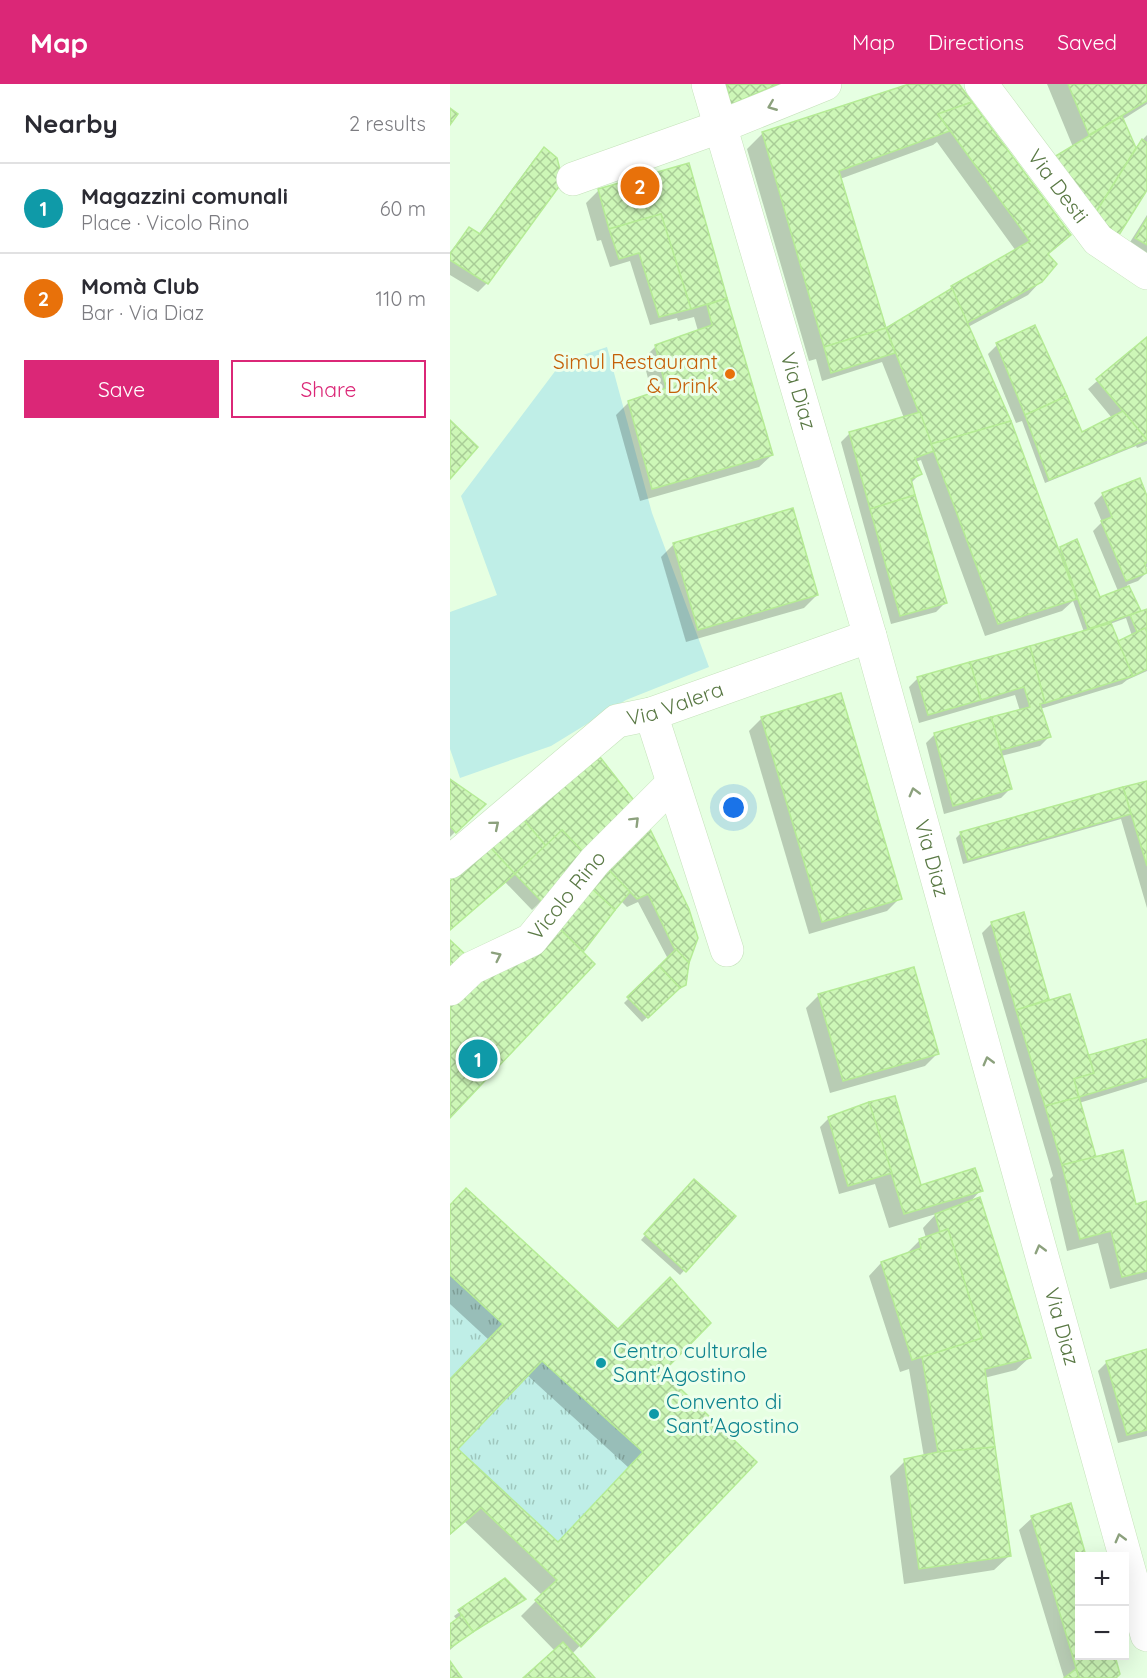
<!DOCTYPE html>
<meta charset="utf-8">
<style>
body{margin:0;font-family:Quicksand,sans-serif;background:#f2f2f3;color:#2b2b33}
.controls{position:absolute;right:18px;bottom:18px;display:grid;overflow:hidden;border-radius:0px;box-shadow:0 6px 24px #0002}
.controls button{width:54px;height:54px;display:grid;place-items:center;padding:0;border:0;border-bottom:2px solid #e1e1e2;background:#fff;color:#2b2b33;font:30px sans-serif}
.you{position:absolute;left:284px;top:724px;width:21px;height:21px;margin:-15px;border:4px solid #fff;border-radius:50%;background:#1a73e8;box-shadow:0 0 0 9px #1a73e833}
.badge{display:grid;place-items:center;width:39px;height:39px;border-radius:50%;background:#db2777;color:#fff;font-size:20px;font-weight:700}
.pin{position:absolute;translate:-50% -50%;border:3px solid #fff;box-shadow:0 2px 6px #0006}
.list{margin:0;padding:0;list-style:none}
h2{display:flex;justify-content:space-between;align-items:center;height:78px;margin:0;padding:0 24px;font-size:26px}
h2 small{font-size:20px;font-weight:400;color:#7c7c81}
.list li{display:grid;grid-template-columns:39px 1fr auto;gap:18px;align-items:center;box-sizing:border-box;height:90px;padding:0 24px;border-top:2px solid #e1e1e2}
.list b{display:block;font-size:22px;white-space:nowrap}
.list p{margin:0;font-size:20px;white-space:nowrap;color:#7c7c81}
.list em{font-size:20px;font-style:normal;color:#7c7c81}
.actions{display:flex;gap:12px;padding:18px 24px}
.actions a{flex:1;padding:14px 0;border:2px solid #db2777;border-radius:0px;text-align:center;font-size:21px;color:#db2777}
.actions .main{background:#db2777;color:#fff}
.map{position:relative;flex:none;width:697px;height:1594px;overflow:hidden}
header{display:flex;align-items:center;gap:36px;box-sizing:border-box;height:84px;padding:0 30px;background:#db2777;color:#fff}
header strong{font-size:28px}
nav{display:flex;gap:33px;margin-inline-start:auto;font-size:21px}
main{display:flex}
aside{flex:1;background:#fff}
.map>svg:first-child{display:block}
</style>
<header>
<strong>Map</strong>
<nav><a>Map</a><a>Directions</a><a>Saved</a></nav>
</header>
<main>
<aside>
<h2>Nearby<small>2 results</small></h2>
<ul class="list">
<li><span class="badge" style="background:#0f9aa8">1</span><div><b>Magazzini comunali</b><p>Place · Vicolo Rino</p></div><em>60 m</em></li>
<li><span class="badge" style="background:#e8710a">2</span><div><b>Momà Club</b><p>Bar · Via Diaz</p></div><em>110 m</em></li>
</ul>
<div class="actions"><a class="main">Save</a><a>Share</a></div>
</aside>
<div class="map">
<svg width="697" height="1594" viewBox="0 0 697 1594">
<defs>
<pattern id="grass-tufts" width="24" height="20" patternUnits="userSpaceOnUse" patternTransform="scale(1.5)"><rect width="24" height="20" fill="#bfeee7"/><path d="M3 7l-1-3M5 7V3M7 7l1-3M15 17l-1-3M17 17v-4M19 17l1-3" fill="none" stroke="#9ec6bd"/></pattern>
<pattern id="building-cross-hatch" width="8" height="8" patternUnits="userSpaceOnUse" patternTransform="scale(1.5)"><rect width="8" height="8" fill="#cdf7b7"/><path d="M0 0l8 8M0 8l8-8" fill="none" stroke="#a9cd97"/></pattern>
</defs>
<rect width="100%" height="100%" fill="#e6ffe2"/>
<g fill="url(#grass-tufts)">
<polygon points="0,1191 53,1240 0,1295"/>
<polygon points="92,1277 193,1368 108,1458 8,1365"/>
</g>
<polygon fill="#bfeee7" points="157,263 202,429 259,583 176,616 101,662 10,694 0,665 0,528 47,511 11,412 112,278"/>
<g fill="#0003" fill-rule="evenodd">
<polygon points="262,0 342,0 268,32"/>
<path d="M463,0H507L619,150L597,171L591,197L578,211L518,243L607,467L610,464L649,515L668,507L643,447L652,438L644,419L653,410L697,416V483H695L697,488L688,497L677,501L690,529L697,526V546L694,547L697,552V587L677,596L672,600L590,625L599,653L590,662L551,672L560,705L551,714L494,730L476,659L485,650L570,627L565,611L469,639L459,603L468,594L634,548L623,517L612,527L535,552L471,376L465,378L470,390L461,399L495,519L486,528L441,540L391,358L400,349L454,334L432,278L372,297L366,275L359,277L297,65L312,50ZM487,58L566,167L502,203L494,211L435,246L390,95L483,61ZM676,534L682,552L668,559L660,540Z"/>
<polygon points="597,0 697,0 697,20 672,36 685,64 697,51 697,104 635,142 623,63"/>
<polygon points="94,66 112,97 37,199 28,208 0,191 0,168 19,145 28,151 85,74"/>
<polygon points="238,81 322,371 309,383 190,417 166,331 179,318 202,310 193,275 206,262 248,247 244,233 228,237 227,234 200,241 180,177 160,183 151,156 147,157 136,119 148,107"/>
<polygon points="697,131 697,174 677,163"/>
<polygon points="697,254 697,360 687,364 686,362 595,399 572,337 566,339 538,270 547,261 631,350 662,334 638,305"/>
<polygon points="224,460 367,511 354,524 236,558 211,473"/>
<polygon points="312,634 450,814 437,827 359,850 299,647"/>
<polygon points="0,697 33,720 0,753"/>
<polygon points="697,698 697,824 671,735 513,780 506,754 511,749"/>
<polygon points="199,745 237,879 235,900 223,908 192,938 174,919 218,875 188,818 177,823 171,817 0,1032 0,918 130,813"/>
<polygon points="135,775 82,826 55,798 0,845 0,799"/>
<polygon points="573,830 598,917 638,973 697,956 697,998 629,1019 641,1076 685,1121 697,1118 697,1195 660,1205 648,1159 617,1167 600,1095 603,1092 532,849 541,840"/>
<polygon points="369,911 487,970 475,982 380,1009 356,924"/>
<polygon points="379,1034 470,1103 531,1106 519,1119 579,1274 566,1286 534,1294 560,1471 544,1486 454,1500 440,1392 455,1377 474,1373 459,1285 450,1288 419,1192 431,1179 457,1169 469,1157 476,1154 473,1144 486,1130 439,1144 425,1100 389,1110 370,1043"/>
<polygon points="244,1097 284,1132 230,1191 191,1156"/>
<path d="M0,1122L211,1288L305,1378L122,1570L143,1594H75L105,1567L71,1532L92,1511L15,1438L0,1451V1297L39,1256L0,1220ZM77,1291L179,1384L108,1459L6,1365Z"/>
<polygon points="697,1267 697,1352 668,1359 648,1287 657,1278"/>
<polygon points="620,1421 635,1472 630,1472 630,1572 663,1572 669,1590 665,1594 614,1594 569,1446 582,1434"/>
<polygon points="55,1496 73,1515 16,1552 0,1566 0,1541 7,1536 4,1532"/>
</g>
<g fill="url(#building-cross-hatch)" stroke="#b5eb95" stroke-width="1.5" fill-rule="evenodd">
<polygon points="277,0 328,0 280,21"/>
<polygon points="459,0 509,0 522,18 488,30 500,47 389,87 436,244 374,263 312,48"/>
<polygon points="618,0 697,0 697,17 639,51"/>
<polygon points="522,18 621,151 598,170 607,180 592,198 517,239 501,202 580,157 488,30"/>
<polygon points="0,24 8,30 0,41"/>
<polygon points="672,32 686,64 643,133 599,76"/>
<polygon points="692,55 697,59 697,106 669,151 643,133"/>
<polygon points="94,63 107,74 113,97 38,200 0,176 0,170 19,143 30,150"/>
<polygon points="239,79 277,214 241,225 211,130 159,145 148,105"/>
<polygon points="211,130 241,225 209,233 189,169 169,175 159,145"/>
<polygon points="697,134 697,161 685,154"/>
<polygon points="502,204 561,337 481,360 436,244"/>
<polygon points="277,214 323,371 202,405 178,317 216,304 205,261 262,241 257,221"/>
<polygon points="585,241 617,312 575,331 546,259"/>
<polygon points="436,244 445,269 381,289 374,263"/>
<polygon points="697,253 697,356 646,295"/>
<polygon points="617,312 632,348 673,327 697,356 599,396 575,331"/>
<polygon points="470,328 484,367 465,374 472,390 461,395 465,411 420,425 399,348"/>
<polygon points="0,336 28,363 0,395"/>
<polygon points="561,337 627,515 548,540 481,360"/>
<polygon points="690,394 697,412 697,479 695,479 697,489 676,497 651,437 662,433 652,409"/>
<polygon points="465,411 497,519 450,532 420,425"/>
<polygon points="343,424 368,511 248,546 223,459"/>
<polygon points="627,455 650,513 679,502 691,527 638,545 610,463"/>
<polygon points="697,525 697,544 687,548 680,531"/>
<polygon points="661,539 683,592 595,619 580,562"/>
<polygon points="695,544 697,548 697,585 683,592 668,557"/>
<polygon points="580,562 595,619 590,620 601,653 551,666 541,633 580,623 574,603 531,616 520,578"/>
<polygon points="520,578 531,616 478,631 467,593"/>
<polygon points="391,609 452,815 372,838 311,633"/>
<polygon points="541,633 562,705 503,722 484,649"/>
<polygon points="150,673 186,719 138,773 112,746 96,762 73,735"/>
<polygon points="0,695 36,720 6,749 0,742"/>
<polygon points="697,697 697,782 673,703"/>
<polygon points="673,703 681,730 518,776 510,748"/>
<polygon points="73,735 96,762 65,790 40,763"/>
<polygon points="199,743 239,825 248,854 239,879 224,864 198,810 187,815 156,783"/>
<polygon points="112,746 138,773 92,818 65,790"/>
<polygon points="40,763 65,790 0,846 0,797"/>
<polygon points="156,783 180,808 165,826 139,802"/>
<polygon points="139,802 165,826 133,868 108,843"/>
<polygon points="574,828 599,915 566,926 541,838"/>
<polygon points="108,843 145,880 0,1034 0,915"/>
<polygon points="0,856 17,872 0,888"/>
<polygon points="226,865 239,879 236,901 230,904 209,882"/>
<polygon points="209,882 230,904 198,934 177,913"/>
<polygon points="464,883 489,970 393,997 368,910"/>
<polygon points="620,910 644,989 624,995 629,1013 595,1022 566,926"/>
<polygon points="697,955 697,993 629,1013 624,995 644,989 639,971"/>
<polygon points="445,1012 471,1101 525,1084 533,1107 454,1130 419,1018"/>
<polygon points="629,1013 646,1073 612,1081 595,1022"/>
<polygon points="419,1018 442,1089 398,1102 378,1033"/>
<polygon points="673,1066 686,1120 697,1117 697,1187 672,1193 661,1147 630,1155 612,1081"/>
<polygon points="244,1095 286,1132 236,1188 194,1150"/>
<path d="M16,1104L168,1245L220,1193L261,1239L213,1288L307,1378L131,1563L85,1516L107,1496L31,1424L0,1450V1295L53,1240L0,1191V1121ZM92,1277L193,1368L108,1458L8,1365Z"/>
<polygon points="530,1113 581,1274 535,1285 545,1363 488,1368 472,1273 532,1254 498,1145 490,1148 485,1130"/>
<polygon points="498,1145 532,1254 462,1276 431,1178 471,1164 469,1155"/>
<polygon points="697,1265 697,1346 677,1351 656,1277"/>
<polygon points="545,1363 561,1472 469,1485 454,1375 488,1368"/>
<polygon points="621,1419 636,1472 630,1472 630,1572 665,1572 670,1590 666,1594 629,1594 581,1432"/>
<polygon points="55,1494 76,1515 23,1548 8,1526"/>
<polygon points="12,1531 23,1548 0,1564 0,1540"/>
<polygon points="113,1558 145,1594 73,1594"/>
<polygon points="0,1577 12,1594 0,1594"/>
<polygon points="626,1585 629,1594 614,1594"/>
</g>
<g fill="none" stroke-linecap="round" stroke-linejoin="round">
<g stroke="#c5e2ba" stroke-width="34">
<g id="minor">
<path id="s1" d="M258,0L420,552L697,1551"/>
<path id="s2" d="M531,0L648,156L697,189"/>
<polyline points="123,95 269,43 375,0"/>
<polyline points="201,630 277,866"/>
<path id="s3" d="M0,778L167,637L201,630L420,552"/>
<path id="s4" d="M0,905L22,884L81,856L145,777L222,700"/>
</g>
</g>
<use href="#minor" stroke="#fff" stroke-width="33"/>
</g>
<defs><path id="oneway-chevron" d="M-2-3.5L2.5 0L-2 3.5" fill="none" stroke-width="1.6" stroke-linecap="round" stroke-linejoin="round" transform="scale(1.5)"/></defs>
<g stroke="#8ca17d">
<use href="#oneway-chevron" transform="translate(322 22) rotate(158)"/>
<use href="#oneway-chevron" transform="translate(464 708) rotate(-105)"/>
<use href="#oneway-chevron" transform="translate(185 737) rotate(-45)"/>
<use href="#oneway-chevron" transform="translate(45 741) rotate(-40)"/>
<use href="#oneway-chevron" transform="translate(47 872) rotate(-26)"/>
<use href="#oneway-chevron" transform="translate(538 977) rotate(-105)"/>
<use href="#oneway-chevron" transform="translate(590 1165) rotate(-105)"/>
<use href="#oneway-chevron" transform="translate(670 1454) rotate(-105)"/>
</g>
<circle fill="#e8710a" stroke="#edffeb" stroke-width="2" cx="280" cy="290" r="6"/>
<g fill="#0f9aa8" stroke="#edffeb" stroke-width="2">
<circle cx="151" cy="1279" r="6"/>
<circle cx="204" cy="1330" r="6"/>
</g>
<g text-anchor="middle" stroke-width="6" stroke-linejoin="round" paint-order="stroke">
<g font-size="21" fill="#5a7945" stroke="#edffeb">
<text dy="7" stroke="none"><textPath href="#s2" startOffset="128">Via Desti</textPath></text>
<text dy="7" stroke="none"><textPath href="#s1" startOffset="320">Via Diaz</textPath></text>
<text dy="7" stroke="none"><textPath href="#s3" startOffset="279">Via Valera</textPath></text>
<text dy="7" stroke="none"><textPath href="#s1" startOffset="806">Via Diaz</textPath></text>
<text dy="7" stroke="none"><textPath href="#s4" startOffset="153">Vicolo Rino</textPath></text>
<text dy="7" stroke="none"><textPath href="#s1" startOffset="1292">Via Diaz</textPath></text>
</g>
<g font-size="21" fill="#c56008" stroke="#edffeb" text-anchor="end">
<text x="268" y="285">Simul Restaurant<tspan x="268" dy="24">&amp; Drink</tspan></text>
</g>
<g font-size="21" fill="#0d838f" stroke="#edffeb" text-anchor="start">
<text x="163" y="1274">Centro culturale<tspan x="163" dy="24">Sant'Agostino</tspan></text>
<text x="216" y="1325">Convento di<tspan x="216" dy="24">Sant'Agostino</tspan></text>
</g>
</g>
</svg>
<div class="controls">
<button>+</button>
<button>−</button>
</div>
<div class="you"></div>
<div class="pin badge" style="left:28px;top:975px;background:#0f9aa8">1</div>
<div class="pin badge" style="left:190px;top:102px;background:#e8710a">2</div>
</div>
</main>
